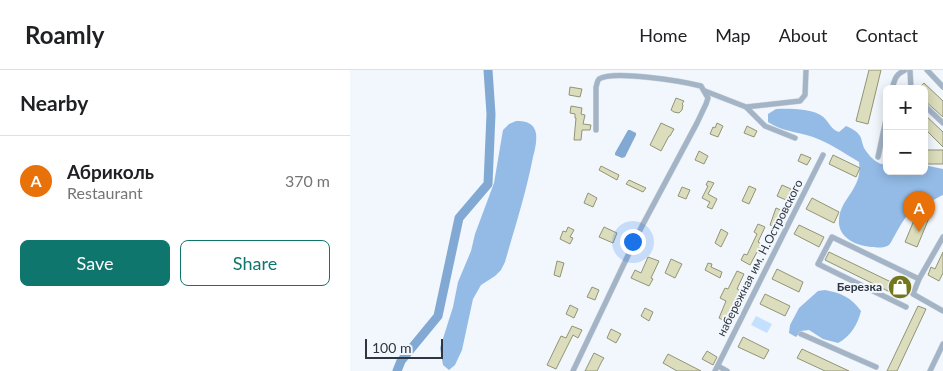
<!DOCTYPE html>
<meta charset="utf-8">
<style>
body{margin:0;font-family:Lato,sans-serif;background:#f6f6f6;color:#202124}
.controls{position:absolute;right:15px;top:15px;display:grid;overflow:hidden;border-radius:8px;box-shadow:0 2px 12px #0003}
.controls button{width:45px;height:45px;display:grid;place-items:center;padding:0;border:0;border-bottom:1px solid #e0e0e0;background:#fff;color:#202124;font:25px sans-serif}
.scale{position:absolute;left:15px;bottom:12px;width:78px;box-sizing:border-box;padding-left:5px;border:2px solid #2e3741;border-top:0;font-size:14px;line-height:18px;white-space:nowrap;color:#2e3741;-webkit-text-stroke:4px #f2f7fd;paint-order:stroke}
.you{position:absolute;left:282px;top:171px;width:18px;height:18px;margin:-12px;border:4px solid #fff;border-radius:50%;background:#1a73e8;box-shadow:0 0 0 8px #1a73e833}
.badge{display:grid;place-items:center;width:32px;height:32px;border-radius:50%;background:#0f766e;color:#fff;font-size:16px;font-weight:700}
.pin{position:absolute;translate:-50% -41px;filter:drop-shadow(0 1px 2px #0008)}
.pin::after{content:'';position:absolute;top:26px;width:18px;height:15px;background:inherit;clip-path:polygon(0 0,100% 0,50% 100%)}
.list{margin:0;padding:0;list-style:none}
h2{display:flex;justify-content:space-between;align-items:center;height:65px;margin:0;padding:0 20px;font-size:21px}
h2 small{font-size:16px;font-weight:400;color:#757577}
.list li{display:grid;grid-template-columns:32px 1fr auto;gap:15px;align-items:center;box-sizing:border-box;height:90px;padding:0 20px;border-top:1px solid #e0e0e0}
.list b{display:block;font-size:19px;white-space:nowrap}
.list p{margin:0;font-size:16px;white-space:nowrap;color:#757577}
.list em{font-size:16px;font-style:normal;color:#757577}
.actions{display:flex;gap:10px;padding:15px 20px}
.actions a{flex:1;padding:11px 0;border:1px solid #0f766e;border-radius:8px;text-align:center;font-size:18px;color:#0f766e}
.actions .main{background:#0f766e;color:#fff}
.map{position:relative;flex:none;width:593px;height:301px;overflow:hidden}
header{display:flex;align-items:center;gap:30px;box-sizing:border-box;height:70px;padding:0 25px;background:#fff;border-bottom:1px solid #e0e0e0}
header strong{font-size:24px}
nav{display:flex;gap:28px;margin-inline-start:auto;font-size:18px}
main{display:flex}
aside{flex:1;background:#fff}
.map>svg:first-child{display:block}
</style>
<header>
<strong>Roamly</strong>
<nav><a>Home</a><a>Map</a><a>About</a><a>Contact</a></nav>
</header>
<main>
<aside>
<h2>Nearby<small></small></h2>
<ul class="list">
<li><span class="badge" style="background:#e8710a">A</span><div><b>Абриколь</b><p>Restaurant</p></div><em>370 m</em></li>
</ul>
<div class="actions"><a class="main">Save</a><a>Share</a></div>
</aside>
<div class="map">
<svg width="593" height="301" viewBox="0 0 593 301">
<rect width="100%" height="100%" fill="#f2f7fd"/>
<polygon fill="#c4e0ff" points="406,246 422,254 417,263 401,255"/>
<g fill="#93bbe6">
<path d="M426,39C437,38 464,39 472,46C479,51 480,59 489,62L496,56C501,58 507,61 510,66C512,69 512,74 514,78C519,86 527,95 537,95V101H574V95L593,99V125C590,126 586,129 583,130C580,131 578,130 575,131C571,132 566,137 563,140C555,146 550,156 545,165C543,168 541,173 539,175C534,178 529,178 524,177C508,177 487,168 489,149C491,127 513,119 509,92C494,83 480,73 463,67C448,62 431,61 418,52V44Z"/>
<path d="M166,51C174,51 182,52 185,60C188,67 185,80 183,87C176,123 165,157 155,192L151,200L145,206L131,215L123,229L112,280L105,295L99,300L93,295L90,278L103,237L108,212L121,181L125,164L144,113L153,60L159,54Z"/>
<path d="M475,220C491,223 501,227 511,241C508,254 500,267 488,273L473,269L459,260L451,261L446,267L439,263L440,255L449,238L468,221Z"/>
</g>
<polygon fill="#81a9d3" points="278,60 280,60 286,63 286,65 275,87 272,88 265,85 265,83"/>
<g fill="none" stroke-linecap="round" stroke-linejoin="round">
<polyline stroke="#81a9d3" stroke-width="9" points="47,301 51,291 88,246 109,148 138,114 141,44 138,0"/>
</g>
<g fill="#dbddbc" stroke="#929474">
<polygon points="519,0 531,0 518,54 506,51"/>
<polygon points="574,13 593,31 593,47 574,30 574,19 568,19"/>
<polygon points="220,17 232,19 230,27 219,25"/>
<polygon points="326,28 334,31 332,34 333,35 332,40 329,43 324,42 321,40"/>
<polygon points="221,36 232,38 231,44 235,45 233,54 241,55 240,60 232,60 231,70 224,70 226,48 225,48 225,44 220,43"/>
<polygon points="574,44 593,62 593,77 574,58"/>
<polygon points="311,53 324,59 320,66 319,66 311,81 300,75"/>
<polygon points="367,53 373,56 368,67 360,64 363,57 365,58"/>
<polygon points="397,56 407,61 404,67 394,63"/>
<rect x="574" y="80" width="19" height="14"/>
<polygon points="349,81 358,86 354,94 345,90"/>
<polygon points="451,84 461,88 457,95 448,91"/>
<polygon points="483,85 510,98 506,107 479,94"/>
<polygon points="251,96 269,105 267,110 249,100"/>
<polygon points="279,110 296,118 293,122 276,114"/>
<polygon points="358,111 364,113 358,124 367,129 362,139 357,137 360,132 352,128 358,116 356,115"/>
<polygon points="432,115 441,119 436,130 427,126"/>
<polygon points="399,116 406,119 399,134 392,131"/>
<polygon points="332,117 340,120 336,129 328,126"/>
<polygon points="238,123 247,128 243,137 234,133"/>
<polygon points="462,128 489,142 484,153 456,139"/>
<polygon points="426,138 433,141 427,153 429,153 427,158 420,155"/>
<polygon points="567,143 579,148 567,177 555,172"/>
<polygon points="408,154 415,157 408,172 415,176 411,184 407,182 400,195 391,190 394,184 397,185 407,164 404,162"/>
<polygon points="449,155 474,167 469,177 444,164"/>
<polygon points="218,157 224,160 220,167 223,168 220,174 210,169 213,161 216,162"/>
<polygon points="254,157 267,163 263,173 249,167"/>
<polygon points="371,159 378,163 371,177 365,173"/>
<polygon points="479,182 541,212 543,207 555,213 550,224 544,221 542,223 475,190"/>
<polygon points="593,182 593,203 589,211 578,205 581,197 585,199"/>
<polygon points="298,187 309,191 301,208 303,209 299,216 281,208 285,200 291,203"/>
<polygon points="321,189 332,194 325,208 315,203"/>
<polygon points="207,191 214,193 210,207 204,205"/>
<polygon points="358,193 362,194 361,197 372,202 370,208 355,200"/>
<polygon points="427,199 453,212 449,222 422,209"/>
<polygon points="387,201 394,204 387,219 397,224 388,242 383,240 377,252 369,248 376,231 370,228 375,218 378,219"/>
<polygon points="242,217 249,220 245,230 237,227"/>
<polygon points="415,224 440,236 435,246 410,234"/>
<polygon points="220,235 228,239 224,248 216,244"/>
<polygon points="568,236 576,239 547,301 537,301"/>
<polygon points="295,238 303,242 299,251 291,246"/>
<polygon points="222,256 232,260 228,268 223,265 206,299 197,295 211,266 216,268"/>
<polygon points="261,259 271,264 266,273 257,268"/>
<polygon points="393,267 419,280 414,289 388,277"/>
<polygon points="452,279 499,301 475,301 447,288"/>
<polygon points="357,281 367,287 363,295 352,289"/>
<polygon points="244,283 254,288 252,291 247,301 235,301"/>
<polygon points="318,284 351,301 327,301 313,293"/>
</g>
<g fill="none" stroke-linecap="round" stroke-linejoin="round">
<g stroke="#cfd4db" stroke-width="6">
<g id="minor">
<polyline points="560,0 561,19"/>
<polyline points="577,0 593,17"/>
<path d="M542,19C545,9 545,5 555,0"/>
<polyline points="355,21 396,37 415,56 445,68"/>
<polyline points="574,35 593,53"/>
<polyline points="396,37 450,31 455,25 456,0"/>
<polyline points="528,87 537,45"/>
<polyline points="593,167 569,209 563,224 593,241"/>
<polyline points="556,237 468,194 482,167 569,209"/>
<polyline points="451,264 526,297"/>
<polyline points="368,296 377,301"/>
<path d="M223,301L292,156L347,53L356,34L358,28L351,16C331,11 263,0 249,9C247,11 247,15 246,17V60"/>
<polyline points="365,301 473,85"/>
<polyline points="580,301 593,274"/>
</g>
</g>
<use href="#minor" stroke="#a3b4c7" stroke-width="5"/>
</g>
<defs>
<g id="shop-disc" transform="scale(1.25)"><circle r="9.5" fill="#74761d" stroke="#f2f7fd"/><path d="M-5-2.5h2.3a2.7 3.5 0 0 1 5.4 0H5L5.5 6h-11ZM-1.5-2.5h3a1.5 2.3 0 0 0-3 0Z" fill="#fff"/></g>
</defs>
<g fill-rule="evenodd">
<use href="#shop-disc" x="550" y="217"/>
</g>
<g text-anchor="middle" stroke-width="4" stroke-linejoin="round" paint-order="stroke">
<g font-size="12" fill="#2e3741" stroke="#f2f7fd">
<text transform="translate(410 188) rotate(-63)" y="4">набережная им. Н.Островского</text>
</g>
<g font-size="12" font-weight="bold" fill="#2e3741" stroke="#f2f7fd" text-anchor="end">
<text x="532" y="221">Березка</text>
</g>
</g>
</svg>
<div class="controls">
<button>+</button>
<button>−</button>
</div>
<div class="scale">100 m</div>
<div class="you"></div>
<div class="pin badge" style="left:569px;top:162px;background:#e8710a">A</div>
</div>
</main>
